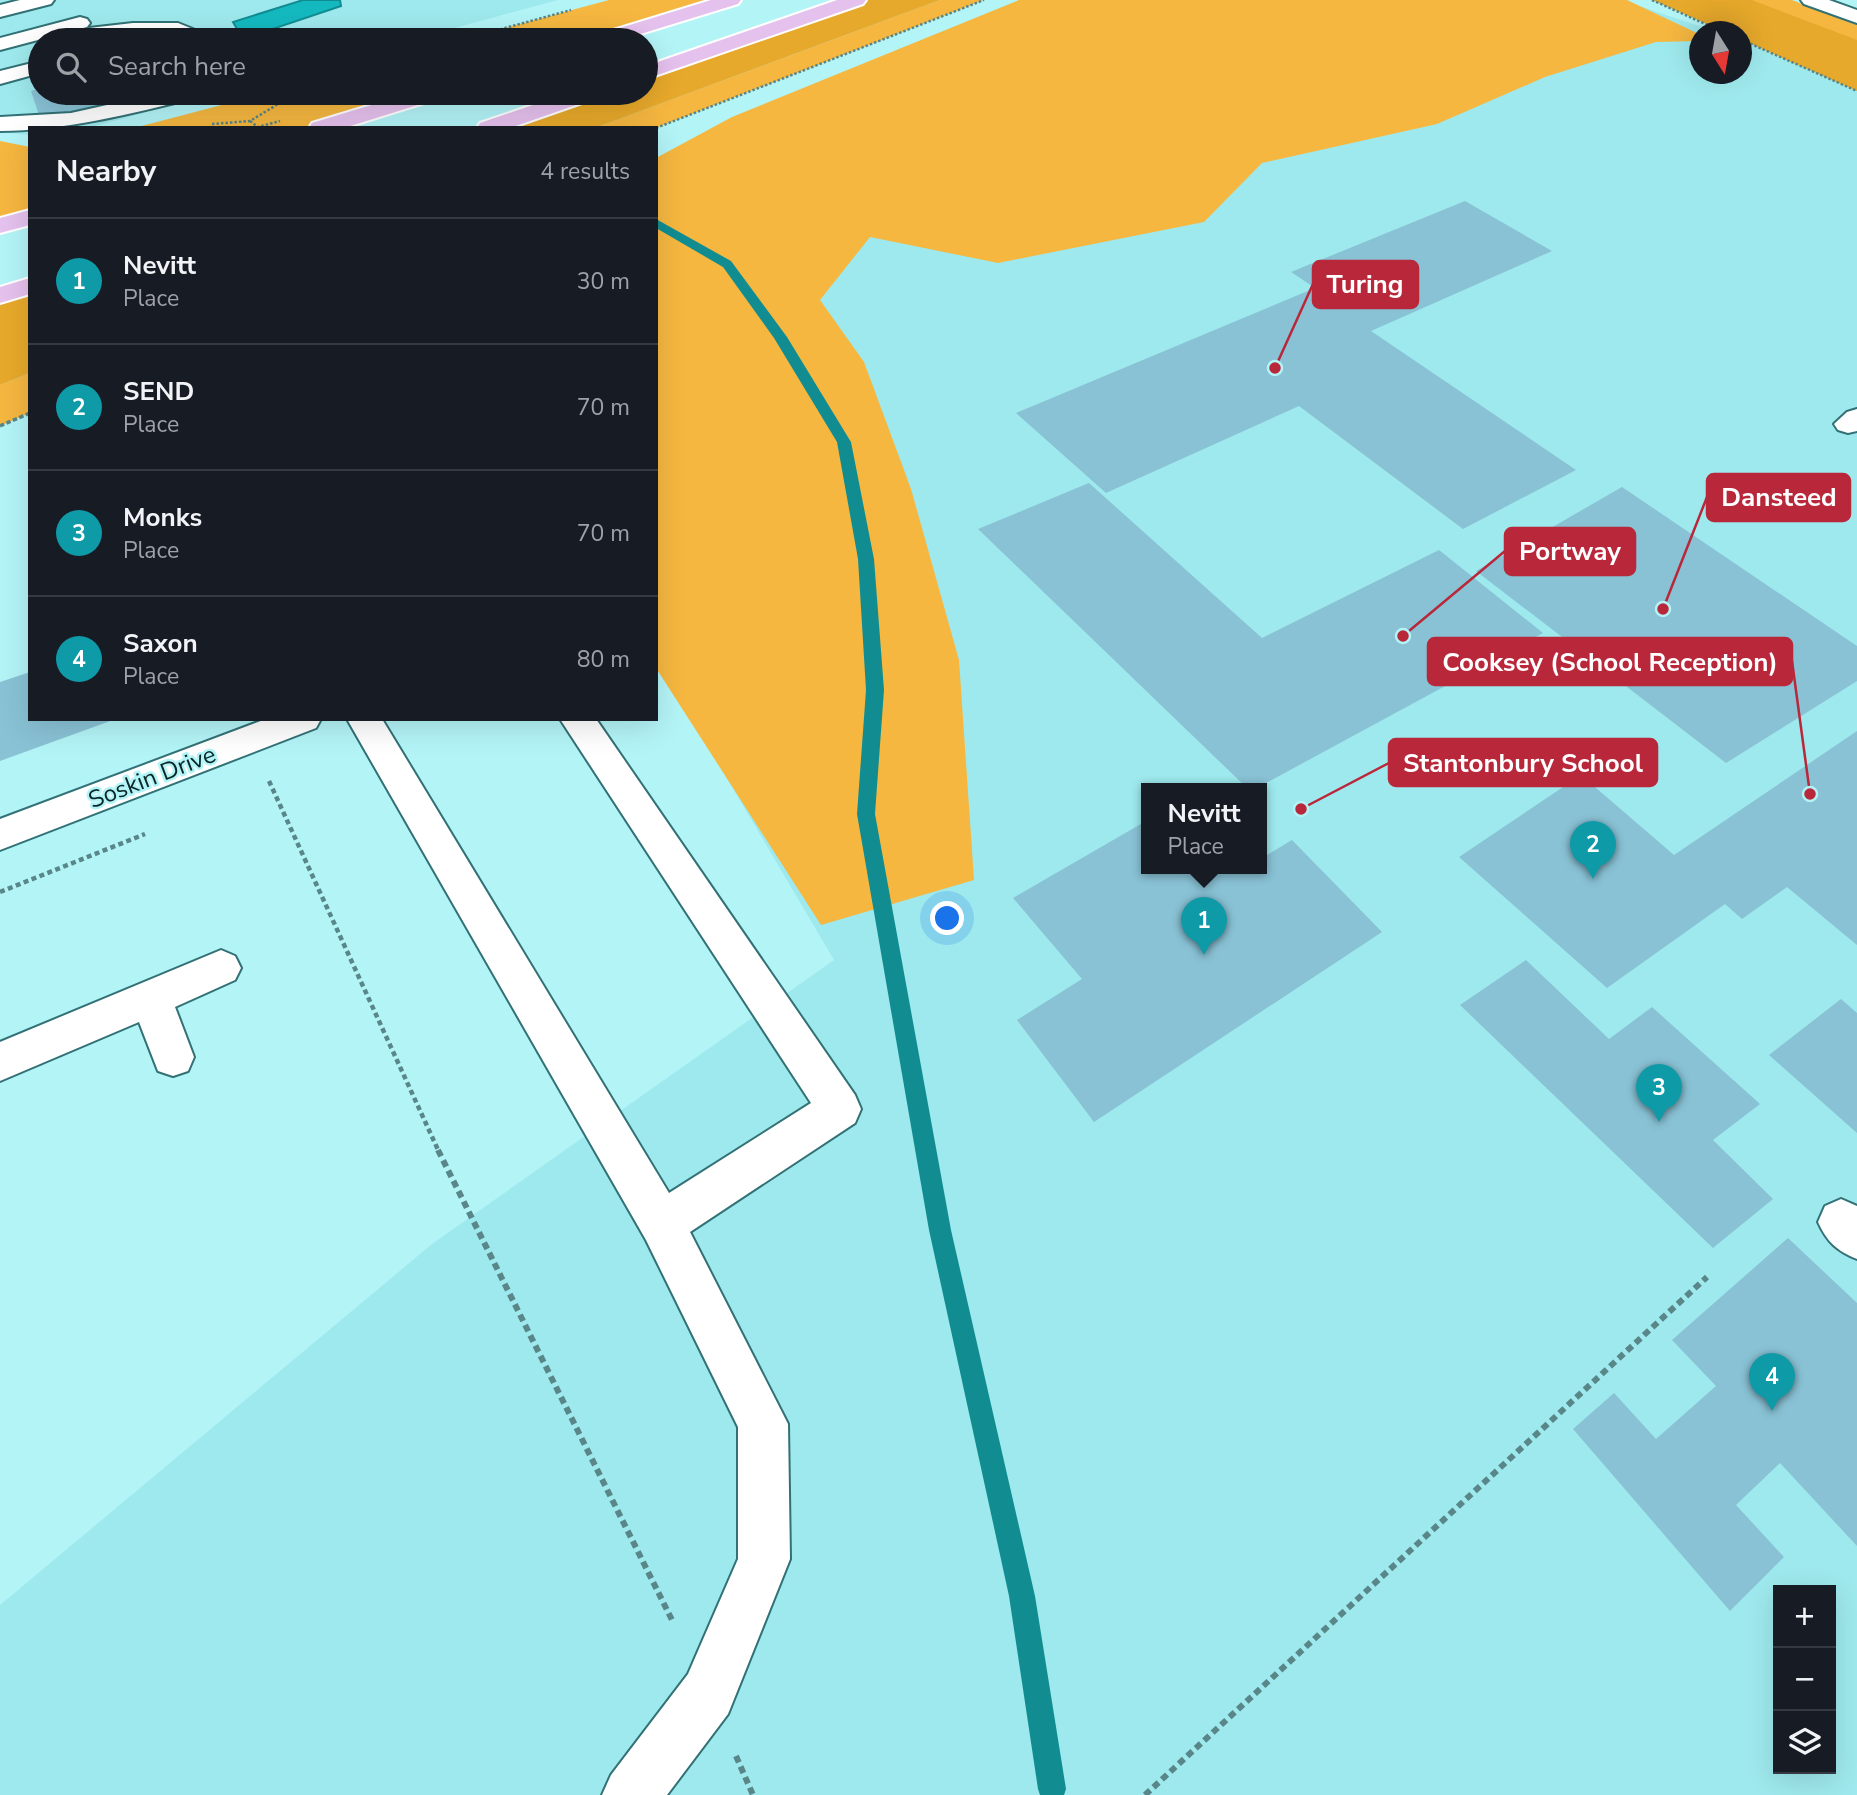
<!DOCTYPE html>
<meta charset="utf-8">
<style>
body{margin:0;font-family:"Nunito Sans",sans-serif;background:#242831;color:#f1f3f6}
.controls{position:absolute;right:21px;bottom:21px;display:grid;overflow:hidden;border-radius:0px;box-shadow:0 7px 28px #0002}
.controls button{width:63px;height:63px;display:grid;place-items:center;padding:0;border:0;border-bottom:2px solid #363941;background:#171b24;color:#f1f3f6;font:35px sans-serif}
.compass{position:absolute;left:1689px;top:21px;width:63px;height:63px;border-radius:50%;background:#171b24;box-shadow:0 7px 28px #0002;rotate:169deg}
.you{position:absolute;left:948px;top:919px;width:24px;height:24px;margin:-18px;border:5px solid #fff;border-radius:50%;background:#1a73e8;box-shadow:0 0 0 10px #1a73e833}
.badge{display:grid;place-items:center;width:46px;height:46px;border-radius:50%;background:#d897a1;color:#fff;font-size:23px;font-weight:700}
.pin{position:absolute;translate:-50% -58px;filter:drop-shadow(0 2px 4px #0008)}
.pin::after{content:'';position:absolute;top:37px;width:24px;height:21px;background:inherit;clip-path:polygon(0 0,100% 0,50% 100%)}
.popup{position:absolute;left:1141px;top:783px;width:126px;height:91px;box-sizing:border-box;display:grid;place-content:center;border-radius:0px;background:#171b24;filter:drop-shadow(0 2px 5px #0005);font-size:23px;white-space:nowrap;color:#9ea1a6}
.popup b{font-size:26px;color:#f1f3f6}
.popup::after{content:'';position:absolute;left:50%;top:100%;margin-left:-14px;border:14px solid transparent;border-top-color:#171b24}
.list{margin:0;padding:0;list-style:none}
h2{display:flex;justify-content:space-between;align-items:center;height:91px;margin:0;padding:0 28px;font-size:30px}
h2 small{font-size:23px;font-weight:400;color:#9ea1a6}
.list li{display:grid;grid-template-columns:46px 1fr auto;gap:21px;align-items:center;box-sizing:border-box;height:126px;padding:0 28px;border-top:2px solid #363941}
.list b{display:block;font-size:26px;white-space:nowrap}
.list p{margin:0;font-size:23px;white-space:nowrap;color:#9ea1a6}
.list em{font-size:23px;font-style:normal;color:#9ea1a6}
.icon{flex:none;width:38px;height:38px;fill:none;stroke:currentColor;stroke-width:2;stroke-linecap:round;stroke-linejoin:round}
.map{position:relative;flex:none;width:1857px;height:1795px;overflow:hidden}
.search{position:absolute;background:#171b24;box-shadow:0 7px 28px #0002;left:28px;top:28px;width:630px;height:77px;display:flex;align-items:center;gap:18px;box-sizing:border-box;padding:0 24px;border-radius:38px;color:#9ea1a6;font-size:26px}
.panel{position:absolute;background:#171b24;box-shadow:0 7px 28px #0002;left:28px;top:126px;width:630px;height:595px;border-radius:0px}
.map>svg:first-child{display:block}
</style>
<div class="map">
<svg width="1857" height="1795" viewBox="0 0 1857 1795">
<rect width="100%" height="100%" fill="#b3f4f7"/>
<g fill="#9ee9ed" fill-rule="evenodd">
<polygon points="0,0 558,0 410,40 40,40 40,93 217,93 88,128 30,128 30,135 0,132"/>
<path d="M1621,0L1714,31L1700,32V74H1742V41L1857,90V1795H0V1605L432,1244L834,960L656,658V180ZM1146,789H1262V869H1146ZM1778,1590H1831V1769H1778Z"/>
</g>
<g fill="#f5b740">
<polygon points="609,0 731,0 601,40 461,40"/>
<polygon points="940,0 984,0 656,128 595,128"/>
<polygon points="1019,0 1627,0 1699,34 1699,41 1656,42 1545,77 1437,124 1262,163 1204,222 998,263 870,237 820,300 864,362 911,489 959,660 974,880 821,925 656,668 656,158 732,117"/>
<polygon points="1751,0 1792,0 1857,25 1857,41"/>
<polygon points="267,93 432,93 320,128 134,128"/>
<polygon points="0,141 30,147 30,217 0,226"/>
<polygon points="30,373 30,413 0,426 0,385"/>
</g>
<g fill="#e7a92b">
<polygon points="856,0 940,0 595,128 488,128 588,93 646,93 646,73"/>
<polygon points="1652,0 1752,0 1857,40 1857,91 1742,40 1742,32 1723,31"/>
<polygon points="30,286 30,373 0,385 0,295"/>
</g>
<polygon fill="#14b9c0" stroke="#118d92" stroke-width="2" points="303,0 340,0 341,6 243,39 233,22"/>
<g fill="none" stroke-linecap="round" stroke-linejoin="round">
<polygon fill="#118d92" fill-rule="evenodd" points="656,219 731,261 787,337 851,442 874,559 884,690 875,814 951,1230 1035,1596 1066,1789 1064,1795 1040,1795 1038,1789 1009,1596 929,1230 857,814 866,690 858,559 837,442 774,338 723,267 656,228"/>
</g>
<g fill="#89c2d5">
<polygon points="40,88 40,93 164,94 41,121 31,91"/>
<polygon points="1465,201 1552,251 1371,331 1576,470 1463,529 1299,406 1106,493 1016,413 1315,288 1291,272"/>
<polygon points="1089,483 1262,638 1439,550 1543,633 1255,789 1248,789 978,529"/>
<polygon points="1622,487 1857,646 1857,681 1726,763 1476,571"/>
<polygon points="30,672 30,719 113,720 0,761 0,682"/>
<polygon points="1857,731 1857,945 1787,887 1742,919 1725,904 1607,988 1459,857 1581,775 1674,855"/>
<polygon points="1146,821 1146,869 1262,869 1262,858 1292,840 1382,932 1094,1122 1017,1020 1082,979 1013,898"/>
<polygon points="1526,960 1609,1039 1652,1007 1760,1104 1713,1140 1773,1199 1713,1248 1460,1005"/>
<polygon points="1841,999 1857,1013 1857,1133 1769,1055"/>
<polygon points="1788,1238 1857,1303 1857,1546 1780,1463 1736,1505 1784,1557 1730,1611 1573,1429 1614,1393 1656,1439 1716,1386 1672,1340"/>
</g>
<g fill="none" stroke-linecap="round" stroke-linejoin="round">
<g stroke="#327175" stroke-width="4">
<g id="minor">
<polygon points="20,0 54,0 51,4 0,17 0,5"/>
<polygon points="1801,0 1829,0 1857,10 1857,23 1804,4"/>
<polygon points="80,17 87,19 90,23 87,27 0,50 0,38"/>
<polygon points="133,23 178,23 210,36 213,40 187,40 175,35 133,35 89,40 82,38 79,34 82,30 89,28"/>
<polygon points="40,61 40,73 0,84 0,71"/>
<path d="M161,93H198L195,98C130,114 63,131 0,131V117L71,113Z"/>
<polygon points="1857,409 1857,431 1848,433 1838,430 1834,424 1847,412"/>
<polygon points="266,719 321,719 316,728 0,850 0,819"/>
<polygon points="347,719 382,719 669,1193 811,1103 560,719 596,719 855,1095 861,1109 855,1123 690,1232 788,1424 790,1559 728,1714 667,1795 602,1795 611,1775 688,1674 738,1559 738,1427 646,1240"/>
<polygon points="221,950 235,956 241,968 235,980 175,1007 194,1057 188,1071 173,1076 158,1071 139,1022 0,1081 0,1042"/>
<path d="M1841,1199L1857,1206V1259C1837,1251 1827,1242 1818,1222L1825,1206Z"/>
</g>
</g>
<g stroke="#fff" stroke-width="4">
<g id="major">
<polygon points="711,0 741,0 738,4 621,40 591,40 594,36"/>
<polygon points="837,0 866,0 863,4 646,79 646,66"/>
<polygon points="411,93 443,93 440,98 344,128 309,128 312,123"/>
<polygon points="568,93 599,93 596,98 510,128 477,128 480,123"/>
<polygon points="30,210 30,225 0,233 0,218"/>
<polygon points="30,278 30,294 0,303 0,287"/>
</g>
</g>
<g stroke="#598688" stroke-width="2.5" stroke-dasharray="2.5 2" stroke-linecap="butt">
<polyline points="1652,0 1723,32"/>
<polyline points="461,40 571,10"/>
<polyline points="1742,40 1857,91"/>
<polyline points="229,103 269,93"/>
<polyline points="250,121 258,127 280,121"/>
<polyline points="212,124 250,121 288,98"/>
<polyline points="656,128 984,0"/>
</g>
<polyline stroke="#598688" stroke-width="3.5" stroke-dasharray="4.5 2.5" stroke-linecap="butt" points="0,426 30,413"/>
<g stroke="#598688" stroke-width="4.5" stroke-dasharray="5 3.5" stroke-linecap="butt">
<polyline points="269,781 439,1152"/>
<polyline points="0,892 145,834"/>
</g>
<g stroke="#598688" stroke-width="6" stroke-dasharray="7 4.5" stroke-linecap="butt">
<polyline points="438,1150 673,1622"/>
<polyline points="736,1756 753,1795"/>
<polyline points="1145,1795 1707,1277"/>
</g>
<use href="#minor" fill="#fff" fill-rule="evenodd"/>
<use href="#major" fill="#e5c1ed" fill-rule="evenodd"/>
</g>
<g text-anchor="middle" stroke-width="5" stroke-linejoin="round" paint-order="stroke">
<g font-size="24" fill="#0b2627" stroke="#b3f4f7">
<text transform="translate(152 777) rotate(-21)" y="8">Soskin Drive</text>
</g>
</g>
<path fill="none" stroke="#b9273a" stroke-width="2.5" d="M1275 368L1313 284M1663 609L1707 497M1403 636L1505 551M1810 794L1792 661M1301 809L1389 763"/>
<g fill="#b9273a" stroke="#b3f4f7" stroke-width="2.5">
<circle cx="1275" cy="368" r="7"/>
<circle cx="1663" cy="609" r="7"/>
<circle cx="1403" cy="636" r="7"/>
<circle cx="1810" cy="794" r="7"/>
<circle cx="1301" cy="809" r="7"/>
</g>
<g fill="#b9273a" stroke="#b9273a" stroke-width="2.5">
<rect x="1313" y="261" width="105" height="47" rx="7"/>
<rect x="1707" y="474" width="143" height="47" rx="7"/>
<rect x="1505" y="528" width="130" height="47" rx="7"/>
<rect x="1428" y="638" width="364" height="47" rx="7"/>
<rect x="1389" y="739" width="268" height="47" rx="7"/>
</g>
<g font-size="26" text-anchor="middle" font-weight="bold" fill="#fff">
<text x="1365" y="293">Turing</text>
<text x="1779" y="506">Dansteed</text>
<text x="1570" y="560">Portway</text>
<text x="1610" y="671">Cooksey (School Reception)</text>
<text x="1523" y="772">Stantonbury School</text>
</g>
</svg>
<div class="controls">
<button>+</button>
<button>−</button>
<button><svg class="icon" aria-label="layers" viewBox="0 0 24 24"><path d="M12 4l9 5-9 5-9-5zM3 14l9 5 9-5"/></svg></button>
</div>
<svg class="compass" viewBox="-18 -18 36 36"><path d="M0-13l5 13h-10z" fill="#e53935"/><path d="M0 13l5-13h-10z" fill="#9ea1a6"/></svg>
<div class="you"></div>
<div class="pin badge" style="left:1204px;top:955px;background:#0f9aa8">1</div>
<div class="popup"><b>Nevitt</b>Place</div>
<div class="pin badge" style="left:1593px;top:879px;background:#0f9aa8">2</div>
<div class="pin badge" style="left:1659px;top:1122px;background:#0f9aa8">3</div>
<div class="pin badge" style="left:1772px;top:1411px;background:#0f9aa8">4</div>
<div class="search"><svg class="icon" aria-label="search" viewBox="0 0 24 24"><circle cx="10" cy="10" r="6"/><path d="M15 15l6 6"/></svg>Search here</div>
<section class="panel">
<h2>Nearby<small>4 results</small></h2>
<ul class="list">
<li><span class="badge" style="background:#0f9aa8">1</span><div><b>Nevitt</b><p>Place</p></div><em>30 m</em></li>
<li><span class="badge" style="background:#0f9aa8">2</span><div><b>SEND</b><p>Place</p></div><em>70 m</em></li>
<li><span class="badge" style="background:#0f9aa8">3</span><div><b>Monks</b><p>Place</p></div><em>70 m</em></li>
<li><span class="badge" style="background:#0f9aa8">4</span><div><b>Saxon</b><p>Place</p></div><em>80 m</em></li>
</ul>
</section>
</div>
